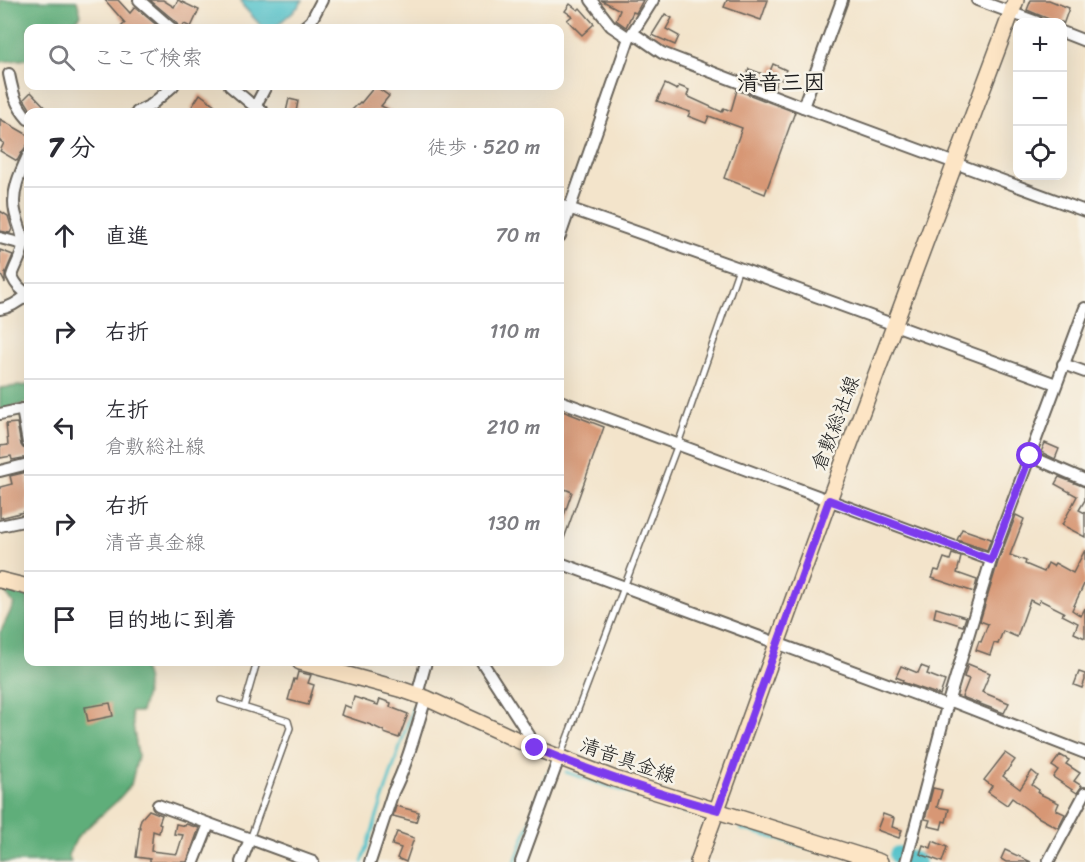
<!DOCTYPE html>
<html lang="ja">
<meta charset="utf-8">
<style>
body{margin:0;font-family:Sriracha,"Klee One",sans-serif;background:#f2f2f3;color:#2b2b33}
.controls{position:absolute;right:18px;top:18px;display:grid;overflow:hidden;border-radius:12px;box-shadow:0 6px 24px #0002}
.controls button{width:54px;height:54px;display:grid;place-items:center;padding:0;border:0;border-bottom:2px solid #e1e1e2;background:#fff;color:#2b2b33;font:30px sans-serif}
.stop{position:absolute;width:18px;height:18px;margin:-14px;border:4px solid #7c3aed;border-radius:50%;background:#fff}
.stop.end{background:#7c3aed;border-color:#fff;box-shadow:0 2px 6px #0008}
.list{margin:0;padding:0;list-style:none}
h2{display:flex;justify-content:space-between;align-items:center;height:78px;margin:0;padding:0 24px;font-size:26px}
h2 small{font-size:20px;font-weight:400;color:#7c7c81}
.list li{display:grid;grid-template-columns:39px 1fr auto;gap:18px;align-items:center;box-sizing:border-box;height:96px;padding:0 24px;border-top:2px solid #e1e1e2}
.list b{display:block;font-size:22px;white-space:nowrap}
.list p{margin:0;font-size:20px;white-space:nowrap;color:#7c7c81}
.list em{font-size:20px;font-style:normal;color:#7c7c81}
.icon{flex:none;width:33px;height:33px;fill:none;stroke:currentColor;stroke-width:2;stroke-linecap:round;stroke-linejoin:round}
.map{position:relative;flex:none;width:1085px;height:862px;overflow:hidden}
.search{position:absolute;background:#fff;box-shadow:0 6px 24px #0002;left:24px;top:24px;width:540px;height:66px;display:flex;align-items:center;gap:15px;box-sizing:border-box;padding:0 21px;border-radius:12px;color:#7c7c81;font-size:22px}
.panel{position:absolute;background:#fff;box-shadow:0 6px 24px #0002;left:24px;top:108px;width:540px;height:558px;border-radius:12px}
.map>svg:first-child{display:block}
</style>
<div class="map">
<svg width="1085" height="862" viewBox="0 0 1085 862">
<rect width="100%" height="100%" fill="#f7f3e8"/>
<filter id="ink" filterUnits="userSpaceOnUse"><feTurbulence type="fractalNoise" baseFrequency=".0167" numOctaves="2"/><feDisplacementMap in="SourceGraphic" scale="12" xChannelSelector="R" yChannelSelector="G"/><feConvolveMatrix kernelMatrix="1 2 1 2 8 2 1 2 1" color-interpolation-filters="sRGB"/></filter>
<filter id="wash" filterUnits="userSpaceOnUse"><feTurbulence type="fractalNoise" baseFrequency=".008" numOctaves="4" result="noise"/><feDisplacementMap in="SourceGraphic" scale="24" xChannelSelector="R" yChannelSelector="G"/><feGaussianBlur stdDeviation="1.35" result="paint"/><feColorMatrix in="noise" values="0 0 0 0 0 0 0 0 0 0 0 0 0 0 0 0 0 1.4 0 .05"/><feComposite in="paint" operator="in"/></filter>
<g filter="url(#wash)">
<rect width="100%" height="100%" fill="#f3e4cb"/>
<g fill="#5eae7a" stroke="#3d654b" stroke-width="1.5">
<polygon points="0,0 77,1 81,15 69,28 28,28 28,59 0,62"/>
<polygon points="28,385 28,403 0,410 0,388"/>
<path d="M2,589L28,596V662H140C151,682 147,691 141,712H131L138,756L131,785L117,801L78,836L68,855L71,862H0V633L14,604Z"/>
</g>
<polygon fill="#56c3cb" stroke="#397074" stroke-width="1.5" points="240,0 303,0 298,7 274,28 263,28 243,6"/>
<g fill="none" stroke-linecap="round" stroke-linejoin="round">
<g stroke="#56c3cb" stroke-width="3">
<polyline points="566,772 689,813"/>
<polyline points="741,829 815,849"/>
<polyline points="897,857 898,855"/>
<polyline points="362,862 413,707"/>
<polyline points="515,862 548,772"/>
</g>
<polyline stroke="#56c3cb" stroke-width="18" points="898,855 916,862"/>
</g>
<g id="blocks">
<g fill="#d79774">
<polygon points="105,0 118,0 130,13 135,7 160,28 120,28 125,23"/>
<polygon points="150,0 163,0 174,7 178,0 199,10 191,27 184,24 182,28 178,26 176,22"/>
<polygon points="601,0 643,0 636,13 633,12 626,27 616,20 620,10"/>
<polygon points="727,0 768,0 761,20 724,7"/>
<polygon points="1031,0 1049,0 1069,8 1063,25 1062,22 1056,22 1027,10"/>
<polygon points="570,4 578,10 580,8 594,24 582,35 567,20 572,16 565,11"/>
<polygon points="665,14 672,18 666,29 679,36 675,45 652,35"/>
<polygon points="773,64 786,70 782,80 778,78 774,88 746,77 749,69 768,76"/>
<polygon points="665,84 677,90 679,86 689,90 687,96 722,112 724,108 731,111 737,90 795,112 765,194 724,178 742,128 709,116 706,123 688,116 690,112 657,101"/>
<polygon points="375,86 389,96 381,106 394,112 350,112 360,102 361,103"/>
<polygon points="31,92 50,112 32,112 24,99"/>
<polygon points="200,94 216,106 212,112 197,112 191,108"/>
<polygon points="289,99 298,101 296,112 286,112"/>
<polygon points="0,119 28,135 28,144 22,152 17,161 0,151 4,143 0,141"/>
<polygon points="0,211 8,216 12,229 10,233 0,231"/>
<polygon points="0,250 13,255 5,274 5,283 0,273"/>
<polygon points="560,410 604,427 561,547 560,527 572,492 560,487"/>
<polygon points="17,423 21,445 23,448 28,450 28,457 12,460 11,456 0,458 0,446 8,445 6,424"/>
<polygon points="1045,443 1059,449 1055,459 1041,452"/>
<polygon points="27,472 27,477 28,477 28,511 0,518 0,487 12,484 10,476"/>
<polygon points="1059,477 1085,487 1085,500 1079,510 1085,513 1085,537 1062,525 1077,496 1055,484"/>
<polygon points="1016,515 1024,519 1010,555 1026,561 1025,564 1044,572 1048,563 1053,566 1055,563 1073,573 1085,550 1085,582 1072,610 1081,616 1085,608 1085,638 1074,633 1078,623 1062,615 1064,612 1040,600 1038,604 1030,600 1017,637 1003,631 998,644 994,643 990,655 976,650 979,641 981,642 988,624 980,621 998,562"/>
<polygon points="962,529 991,539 987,550 957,540"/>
<polygon points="952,554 961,557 957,573 977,580 974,592 932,578 935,570 939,571 944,558 950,560"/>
<polygon points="936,608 966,617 963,626 934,617"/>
<polygon points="968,664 990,673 982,692 1009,703 1004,713 962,697 969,679 964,677"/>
<polygon points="901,666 918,673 921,666 929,669 927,674 945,681 940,695 902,682 903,680 896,677"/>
<polygon points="298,672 311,675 308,683 314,685 308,705 288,700 294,679 296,680"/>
<polygon points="1079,672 1085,674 1085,680 1082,688 1074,685"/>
<polygon points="354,697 378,705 380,699 391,703 390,707 408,714 399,738 384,733 384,731 371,725 341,715 344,705 351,708"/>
<polygon points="110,703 113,716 88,721 85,707"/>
<polygon points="1005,753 1015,760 1003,776 1020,789 1032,771 1038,776 1032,785 1039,790 1038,793 1059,803 1056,810 1065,814 1058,828 1036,816 1012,798 1007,805 988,792 992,786 984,780"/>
<polygon points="1060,755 1069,760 1066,764 1080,773 1074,781 1082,786 1077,793 1053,777 1058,770 1052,766"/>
<polygon points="933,788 942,790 937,807 949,809 946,822 943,821 941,829 928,826 930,820 925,819"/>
<polygon points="396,806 419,812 416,822 393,816"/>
<polygon points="149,810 162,815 159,823 161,824 159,833 153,831 151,851 177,854 183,835 174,834 176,824 185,826 186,824 199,828 187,862 150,862 150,859 136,857 140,827 139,827 141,819"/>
<polygon points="883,814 894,818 892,827 902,830 899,838 877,830"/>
<polygon points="397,832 414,838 406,862 397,858 401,848 392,845"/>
<polygon points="933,841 947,847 942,862 920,854 923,845 931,848"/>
<polygon points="1005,850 1031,862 1006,862 1001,859"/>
</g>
</g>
</g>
<g filter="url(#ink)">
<use href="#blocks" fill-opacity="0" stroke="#676259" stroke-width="1.5"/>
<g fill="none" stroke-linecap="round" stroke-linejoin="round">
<g stroke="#676259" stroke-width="8">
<g id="lane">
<polyline points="221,700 288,721 290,728 250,839"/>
<polyline points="244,707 257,662"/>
<polyline points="560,757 678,444 739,268"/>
</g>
</g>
<g stroke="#676259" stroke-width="14">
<g id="street">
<polyline points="139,0 171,28"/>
<polyline points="591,0 611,26 629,38"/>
<polyline points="977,0 1037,22"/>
<polyline points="303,28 311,21 322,0"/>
<polyline points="1062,32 1085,41"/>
<polyline points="633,33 662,53 803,107 1085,211"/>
<path d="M9,74C13,93 15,104 28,119"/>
<polyline points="230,86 255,107 263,112"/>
<polyline points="255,107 266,86"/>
<polyline points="803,107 842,0"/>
<polyline points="137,112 151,105 173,86"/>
<path d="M28,156C20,173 11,192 15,211C17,222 23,232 23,244C23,254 15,266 12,276C16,285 20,289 28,294"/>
<polyline points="560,205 739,268 1056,384"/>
<polyline points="560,236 629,38 653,0"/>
<polyline points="0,238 23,244 28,242"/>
<path d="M0,309C11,308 20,301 28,294"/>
<polyline points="1063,364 1085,372"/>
<polyline points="560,401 991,560"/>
<polyline points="22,409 28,443"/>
<polyline points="0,414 28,408"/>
<polyline points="1030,456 1085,480"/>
<polyline points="0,471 28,464"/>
<polyline points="0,526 28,520"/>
<polyline points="560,563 947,706"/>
<polyline points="482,662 529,735 535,748"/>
<polyline points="417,695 426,662"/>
<polyline points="949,700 1085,753"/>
<polyline points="158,805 313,862"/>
<polyline points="194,862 209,824"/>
<polyline points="241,862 250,839"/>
<path d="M370,862L393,792C408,763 416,729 426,698"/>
<polyline points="521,862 559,758"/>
<polyline points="906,862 947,706 991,560 1085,308"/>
<polyline points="1048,862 1085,793"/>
</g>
</g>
<g stroke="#676259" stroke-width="18">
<g id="secondary">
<polyline points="0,580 28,587"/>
<polyline points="300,662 403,690 426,698 535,748 615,779 880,862"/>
<polyline points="698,862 829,500 1016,0"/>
</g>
</g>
<use href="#lane" stroke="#fff" stroke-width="5"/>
<use href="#street" stroke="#fff" stroke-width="10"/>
<use href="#secondary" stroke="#fde5c5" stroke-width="15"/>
</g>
</g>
<g fill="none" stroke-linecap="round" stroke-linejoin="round" filter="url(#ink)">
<path stroke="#7c3aed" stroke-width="8" d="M535,748C594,773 655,793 718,810L829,500L991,560L1030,456"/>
</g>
<g text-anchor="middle" stroke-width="5" stroke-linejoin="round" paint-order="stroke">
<g font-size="20" fill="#1c1c1c" stroke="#f7f3e8">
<text transform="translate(835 423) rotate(-69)" y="7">倉敷総社線</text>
<text transform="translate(628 760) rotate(19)" y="7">清音真金線</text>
</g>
<g font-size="22" font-weight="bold" fill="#1c1c1c" stroke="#f7f3e8">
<text x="781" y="90">清音三因</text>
</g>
</g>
</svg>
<div class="controls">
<button>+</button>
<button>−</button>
<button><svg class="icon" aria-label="locate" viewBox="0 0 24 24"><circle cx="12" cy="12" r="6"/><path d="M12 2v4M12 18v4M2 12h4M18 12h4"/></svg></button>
</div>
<div class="stop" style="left:1030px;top:456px"></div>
<div class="stop end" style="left:535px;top:748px"></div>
<div class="search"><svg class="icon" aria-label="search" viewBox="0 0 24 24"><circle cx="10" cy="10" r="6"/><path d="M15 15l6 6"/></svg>ここで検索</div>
<section class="panel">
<h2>7 分<small>徒歩 · 520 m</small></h2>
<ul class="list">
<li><svg class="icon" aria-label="ahead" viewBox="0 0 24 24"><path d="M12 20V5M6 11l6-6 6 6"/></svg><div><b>直進</b></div><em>70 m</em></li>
<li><svg class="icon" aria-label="right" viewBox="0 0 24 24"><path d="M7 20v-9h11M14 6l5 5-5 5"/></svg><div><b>右折</b></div><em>110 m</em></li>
<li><svg class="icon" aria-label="left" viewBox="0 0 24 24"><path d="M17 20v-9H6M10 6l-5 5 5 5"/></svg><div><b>左折</b><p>倉敷総社線</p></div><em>210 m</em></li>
<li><svg class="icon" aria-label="right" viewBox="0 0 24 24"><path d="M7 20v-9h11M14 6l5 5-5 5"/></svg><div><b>右折</b><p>清音真金線</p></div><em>130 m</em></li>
<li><svg class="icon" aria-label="arrive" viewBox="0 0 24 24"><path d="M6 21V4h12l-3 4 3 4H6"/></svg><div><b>目的地に到着</b></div></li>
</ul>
</section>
</div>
